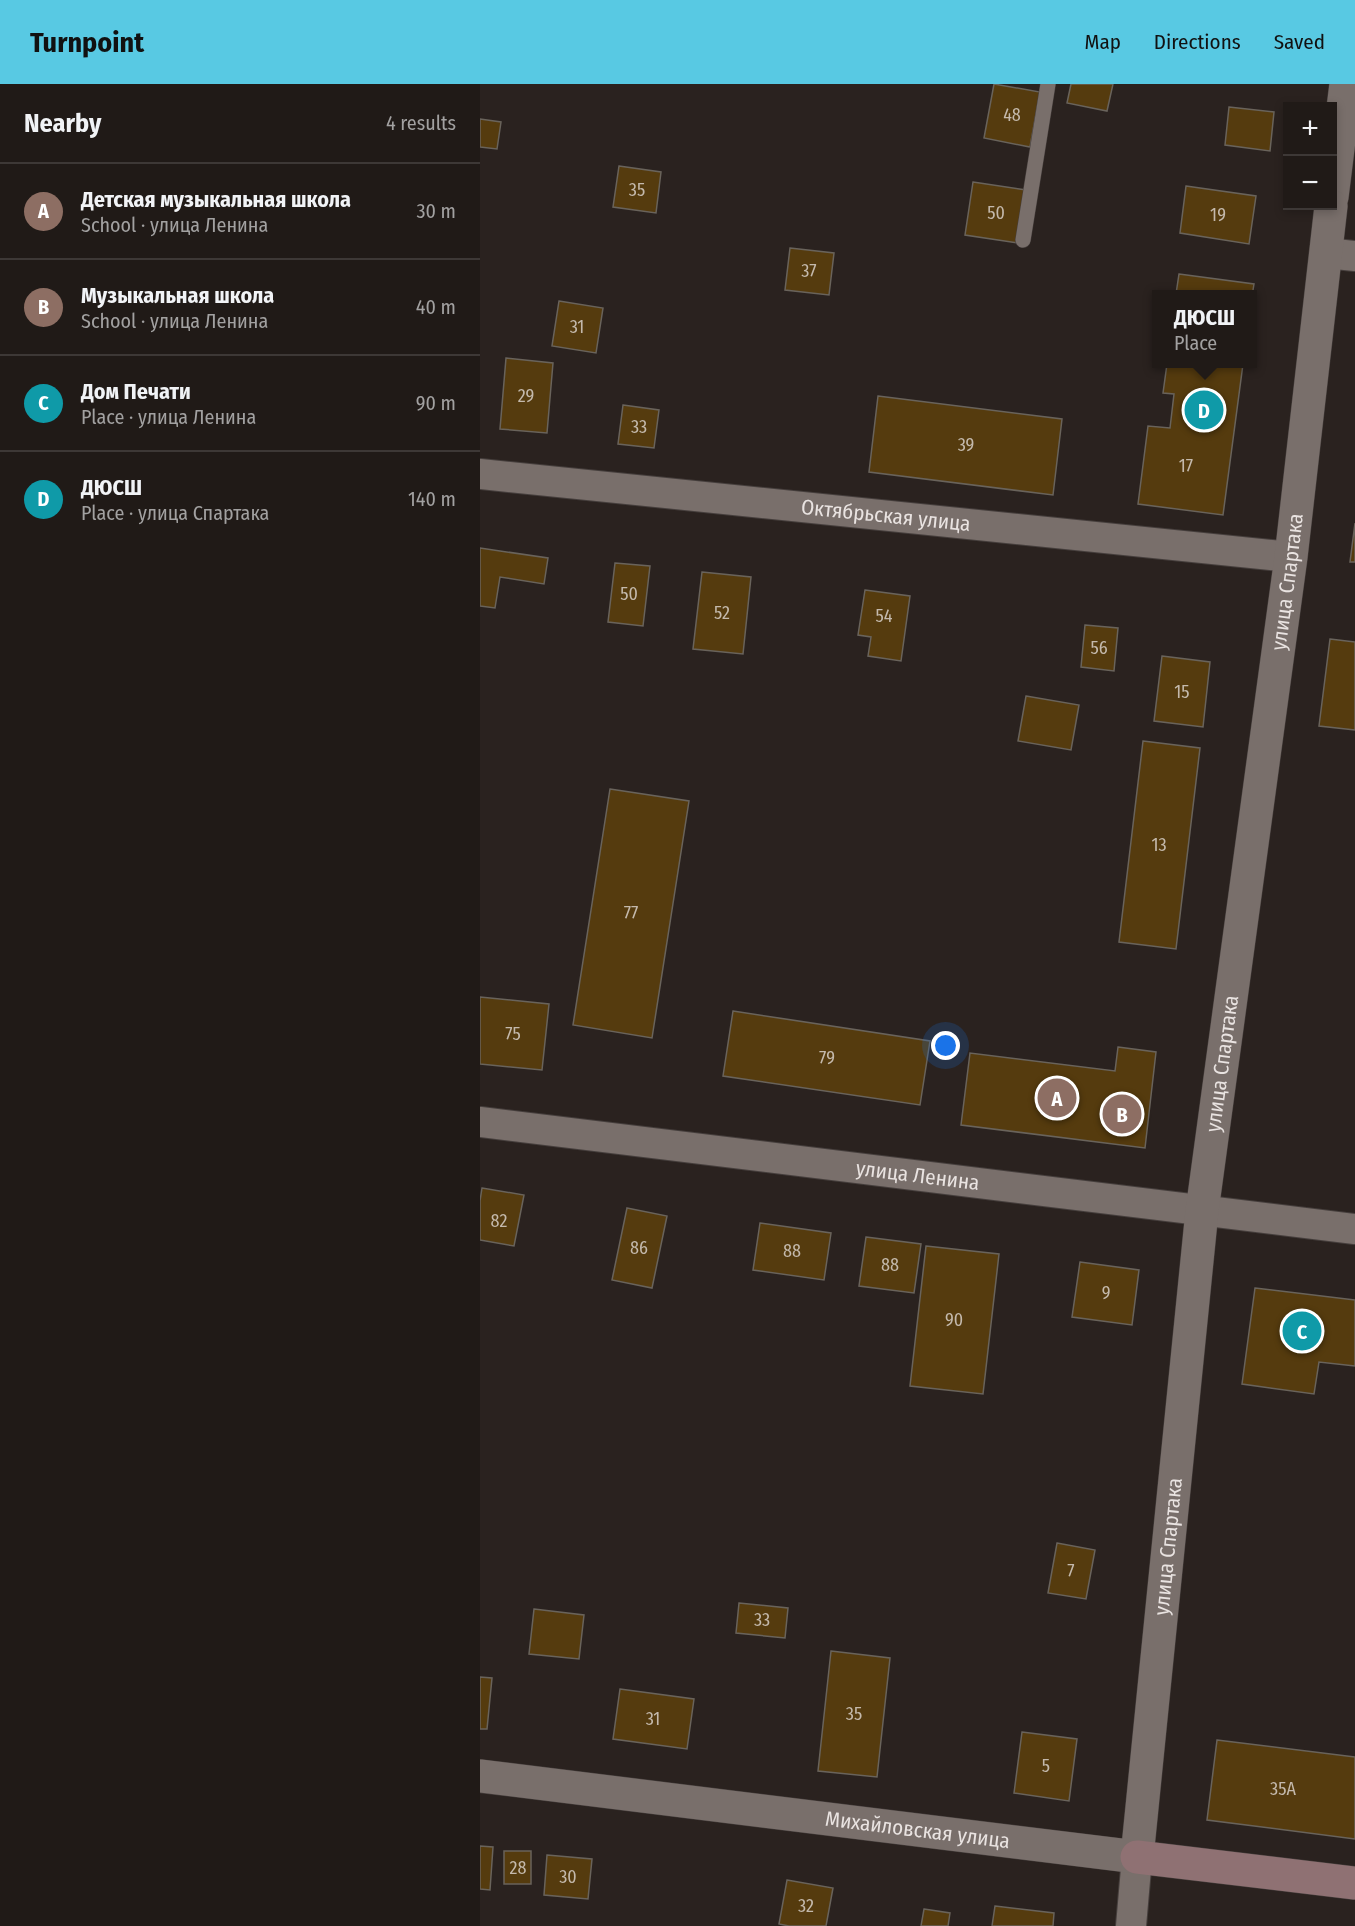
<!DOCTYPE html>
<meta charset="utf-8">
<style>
body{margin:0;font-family:"Fira Sans Condensed",sans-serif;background:#282320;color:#f1f3f6}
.controls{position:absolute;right:18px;top:18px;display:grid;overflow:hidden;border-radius:0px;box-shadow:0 3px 9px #0003}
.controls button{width:54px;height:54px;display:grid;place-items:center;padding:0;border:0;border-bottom:2px solid #3d3836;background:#201a17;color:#f1f3f6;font:30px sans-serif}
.you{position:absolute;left:466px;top:962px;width:21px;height:21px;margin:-15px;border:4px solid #fff;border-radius:50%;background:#1a73e8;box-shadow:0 0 0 9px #1a73e833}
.badge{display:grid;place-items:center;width:39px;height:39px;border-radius:50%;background:#58c9e3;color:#fff;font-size:20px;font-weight:700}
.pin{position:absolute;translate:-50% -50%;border:3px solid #fff;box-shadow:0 2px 6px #0006}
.popup{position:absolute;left:672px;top:206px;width:105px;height:78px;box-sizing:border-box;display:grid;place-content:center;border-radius:0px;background:#201a17;filter:drop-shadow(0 2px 4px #0005);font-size:20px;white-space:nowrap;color:#a2a1a1}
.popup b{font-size:22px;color:#f1f3f6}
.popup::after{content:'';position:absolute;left:50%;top:100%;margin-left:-12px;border:12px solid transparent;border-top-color:#201a17}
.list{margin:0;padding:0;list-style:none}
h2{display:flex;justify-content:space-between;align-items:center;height:78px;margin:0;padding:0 24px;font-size:26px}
h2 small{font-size:20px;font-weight:400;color:#a2a1a1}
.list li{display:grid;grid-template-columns:39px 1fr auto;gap:18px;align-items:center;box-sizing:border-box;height:96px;padding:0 24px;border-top:2px solid #3d3836}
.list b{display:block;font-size:22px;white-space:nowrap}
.list p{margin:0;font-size:20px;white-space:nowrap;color:#a2a1a1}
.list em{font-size:20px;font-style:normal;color:#a2a1a1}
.map{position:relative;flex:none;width:875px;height:1842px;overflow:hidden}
header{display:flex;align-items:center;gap:36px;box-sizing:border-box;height:84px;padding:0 30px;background:#58c9e3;color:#111}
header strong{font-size:28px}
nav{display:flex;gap:33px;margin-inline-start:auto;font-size:21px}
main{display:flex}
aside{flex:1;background:#201a17}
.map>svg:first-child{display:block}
</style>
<header>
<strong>Turnpoint</strong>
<nav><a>Map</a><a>Directions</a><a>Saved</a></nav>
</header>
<main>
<aside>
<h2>Nearby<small>4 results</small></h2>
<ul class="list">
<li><span class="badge" style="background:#8d6e63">A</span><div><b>Детская музыкальная школа</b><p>School · улица Ленина</p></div><em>30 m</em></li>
<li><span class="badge" style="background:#8d6e63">B</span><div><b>Музыкальная школа</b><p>School · улица Ленина</p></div><em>40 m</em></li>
<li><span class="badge" style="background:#0f9aa8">C</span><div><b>Дом Печати</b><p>Place · улица Ленина</p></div><em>90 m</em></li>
<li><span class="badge" style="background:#0f9aa8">D</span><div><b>ДЮСШ</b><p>Place · улица Спартака</p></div><em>140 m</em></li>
</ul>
</aside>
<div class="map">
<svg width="875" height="1842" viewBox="0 0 875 1842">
<rect width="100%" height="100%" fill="#2a221f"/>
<g fill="#553b0e" stroke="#69635b" stroke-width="1.5">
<polygon points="514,0 560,8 550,63 504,54"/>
<polygon points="591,0 633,0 627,27 587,19"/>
<polygon points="749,23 794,28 790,67 745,61"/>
<polygon points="0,35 21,38 17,65 0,63"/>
<polygon points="139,82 181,88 176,129 133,123"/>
<polygon points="493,98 546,106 538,159 485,151"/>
<polygon points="706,102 776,112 769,160 700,149"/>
<polygon points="310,164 354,169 349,211 305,206"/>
<polygon points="699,190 774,200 772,212 772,210 696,210"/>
<polygon points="79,217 123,224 116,269 72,262"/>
<polygon points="26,274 73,279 67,349 20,345"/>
<polygon points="687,280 763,280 743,431 658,420 668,342 690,344 694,310 683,309"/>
<polygon points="398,312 582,335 573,411 389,388"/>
<polygon points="143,321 179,326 174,364 138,360"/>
<polygon points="875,439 875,478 870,478"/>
<polygon points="0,464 68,474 64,500 20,493 15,524 0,522"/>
<polygon points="135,479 170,482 163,542 128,538"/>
<polygon points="222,488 271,493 263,570 213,565"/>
<polygon points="385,506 430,512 421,577 388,572 391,553 378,551"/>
<polygon points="605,541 638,544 634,587 601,583"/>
<polygon points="850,555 875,558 875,646 839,642"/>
<polygon points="682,572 730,578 723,643 674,637"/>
<polygon points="546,612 599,621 591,666 538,657"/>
<polygon points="663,657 720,664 696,865 639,858"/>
<polygon points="130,705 209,717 172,954 93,941"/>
<polygon points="0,913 69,920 62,986 0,980"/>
<polygon points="253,927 450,957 440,1021 243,992"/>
<polygon points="638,963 676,968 665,1064 481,1041 490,969 635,987"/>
<polygon points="2,1104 44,1111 34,1162 0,1156 0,1117"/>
<polygon points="147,1124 187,1132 172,1204 132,1196"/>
<polygon points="280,1139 351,1149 344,1196 273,1186"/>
<polygon points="386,1153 441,1160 434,1209 379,1202"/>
<polygon points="446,1162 519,1170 503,1310 430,1302"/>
<polygon points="600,1178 659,1186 652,1241 592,1233"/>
<polygon points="775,1204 875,1216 875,1282 839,1278 834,1310 762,1300"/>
<polygon points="577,1459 615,1466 606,1515 568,1509"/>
<polygon points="259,1519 308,1524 305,1554 256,1549"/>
<polygon points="54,1525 104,1531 99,1575 49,1570"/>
<polygon points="351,1567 410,1574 397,1693 338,1687"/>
<polygon points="0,1593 12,1594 7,1645 0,1645"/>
<polygon points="140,1605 214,1615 207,1665 133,1655"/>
<polygon points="542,1648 597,1655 589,1717 534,1709"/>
<polygon points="737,1656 875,1673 875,1755 727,1736"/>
<polygon points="0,1762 13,1763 10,1806 0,1805"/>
<rect x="24" y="1767" width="27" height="33"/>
<polygon points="67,1771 112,1775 108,1815 64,1811"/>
<polygon points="307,1796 353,1804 346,1842 309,1842 299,1840"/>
<polygon points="515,1822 574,1829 573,1842 512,1842"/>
<polygon points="444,1825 470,1829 468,1842 441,1842"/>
</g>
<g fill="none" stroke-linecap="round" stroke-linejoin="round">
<g stroke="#463f3d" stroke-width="16">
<polyline id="service" points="543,156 568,0"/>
</g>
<g stroke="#463f3d" stroke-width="32">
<g id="minor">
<polyline points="846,169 875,172"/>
<path id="s1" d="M0,390L811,473"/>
<path id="s2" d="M0,1038L875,1145"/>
<polyline points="651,1842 657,1773"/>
</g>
</g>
<g stroke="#463f3d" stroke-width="34">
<g id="tertiary">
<polyline points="852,113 866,0"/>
<path id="s3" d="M0,1692L657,1773L722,1127L811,473L851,122"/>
</g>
</g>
<g stroke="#463f3d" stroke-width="34">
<polyline id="secondary" points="657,1773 875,1799"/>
</g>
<use href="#service" stroke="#796f6b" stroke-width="15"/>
<use href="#minor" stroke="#796f6b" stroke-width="30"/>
<use href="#tertiary" stroke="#796f6b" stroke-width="33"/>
<use href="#secondary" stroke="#8f7173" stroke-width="33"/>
</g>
<g text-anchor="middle" stroke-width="4.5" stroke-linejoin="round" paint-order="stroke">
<g font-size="18" fill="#c4b9ac">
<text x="532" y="37">48</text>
<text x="157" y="112">35</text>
<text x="516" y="135">50</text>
<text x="738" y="137">19</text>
<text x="329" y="193">37</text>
<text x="97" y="249">31</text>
<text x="46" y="318">29</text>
<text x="159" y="349">33</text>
<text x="486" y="367">39</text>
<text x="706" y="388">17</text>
<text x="149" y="516">50</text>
<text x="242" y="535">52</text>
<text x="404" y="538">54</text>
<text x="619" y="570">56</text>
<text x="702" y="614">15</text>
<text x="679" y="767">13</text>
<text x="151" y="835">77</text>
<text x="33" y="956">75</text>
<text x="347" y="980">79</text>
<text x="19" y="1143">82</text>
<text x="159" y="1170">86</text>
<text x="312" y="1173">88</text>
<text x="410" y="1187">88</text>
<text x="626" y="1215">9</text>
<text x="474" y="1242">90</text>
<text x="591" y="1493">7</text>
<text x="282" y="1542">33</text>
<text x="374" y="1636">35</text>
<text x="173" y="1641">31</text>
<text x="566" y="1688">5</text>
<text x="803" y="1711">35А</text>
<text x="38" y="1790">28</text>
<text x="88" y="1799">30</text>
<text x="326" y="1828">32</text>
</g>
<g font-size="21" fill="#e9e3e1" stroke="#100c0b">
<text dy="7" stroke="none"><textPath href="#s1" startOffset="408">Октябрьская улица</textPath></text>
<text dy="7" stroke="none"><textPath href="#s3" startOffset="1946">улица Спартака</textPath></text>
<text dy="7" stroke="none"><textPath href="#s3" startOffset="1460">улица Спартака</textPath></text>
<text dy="7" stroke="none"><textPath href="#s2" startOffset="441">улица Ленина</textPath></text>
<text dy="7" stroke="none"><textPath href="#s3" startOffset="974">улица Спартака</textPath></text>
<text dy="7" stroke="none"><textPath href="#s3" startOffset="441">Михайловская улица</textPath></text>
</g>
</g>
</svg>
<div class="controls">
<button>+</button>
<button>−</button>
</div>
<div class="you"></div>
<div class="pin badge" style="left:577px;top:1014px;background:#8d6e63">A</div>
<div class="pin badge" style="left:642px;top:1030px;background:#8d6e63">B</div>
<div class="pin badge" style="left:822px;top:1247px;background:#0f9aa8">C</div>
<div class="pin badge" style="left:724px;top:326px;background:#0f9aa8">D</div>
<div class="popup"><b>ДЮСШ</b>Place</div>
</div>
</main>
